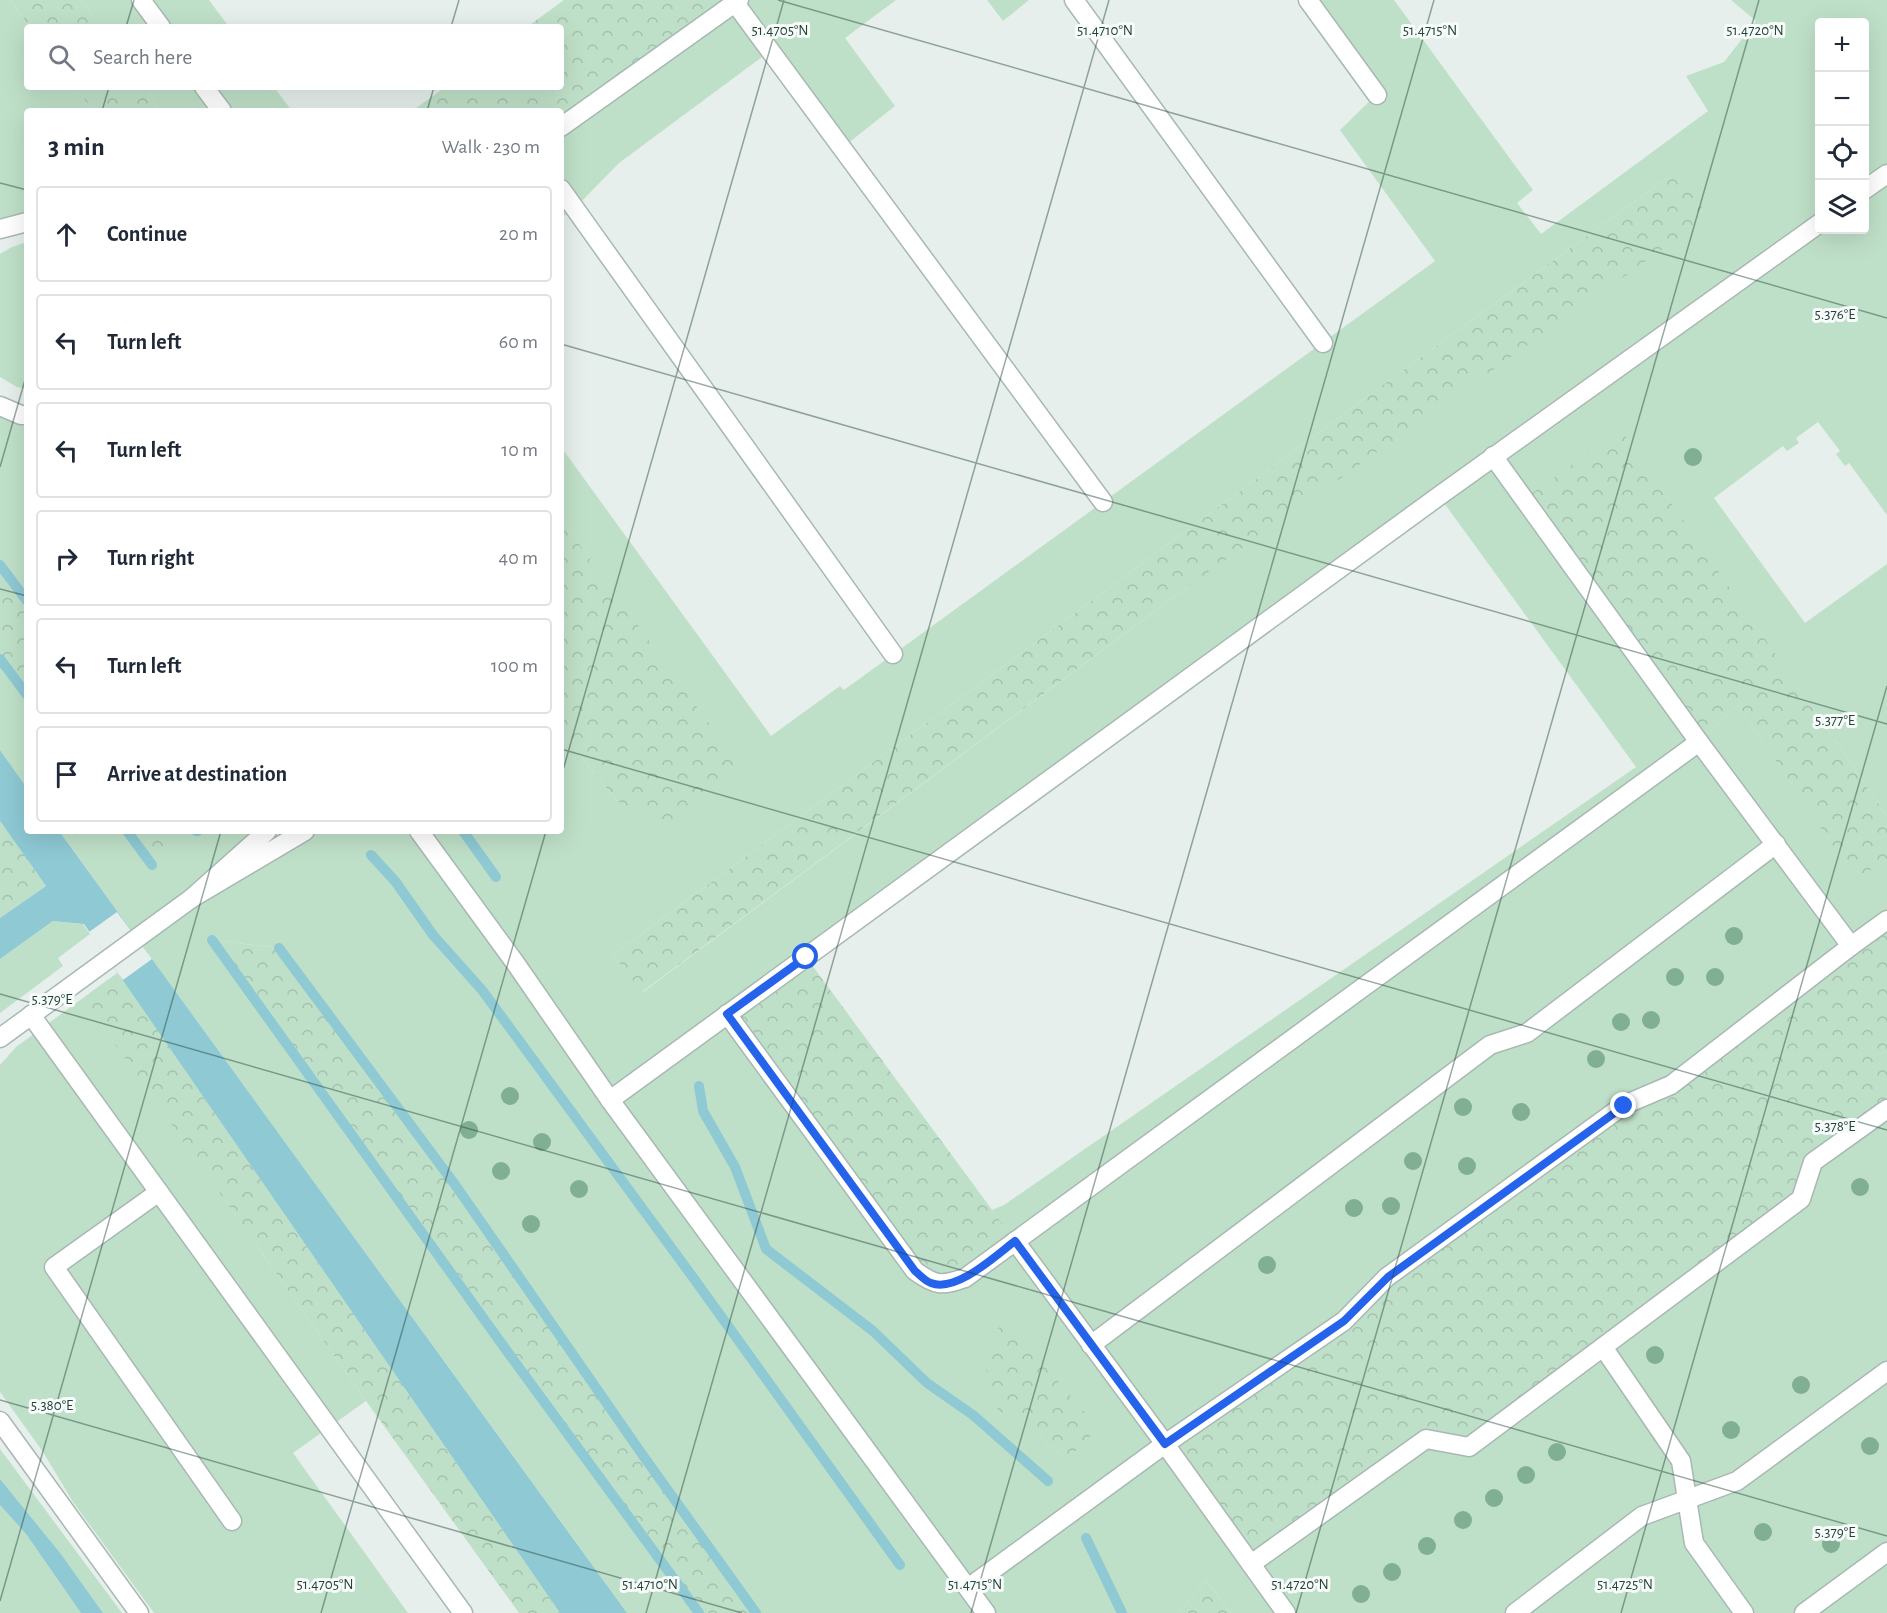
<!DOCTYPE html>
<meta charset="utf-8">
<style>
body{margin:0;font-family:"Alegreya Sans",sans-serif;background:#f2f2f3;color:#1f2937}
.controls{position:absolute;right:18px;top:18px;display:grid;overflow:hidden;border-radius:6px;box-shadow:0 6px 24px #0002}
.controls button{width:54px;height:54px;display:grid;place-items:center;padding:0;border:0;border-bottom:2px solid #e0e1e3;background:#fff;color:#1f2937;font:30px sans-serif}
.stop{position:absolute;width:18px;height:18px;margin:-14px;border:4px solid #2563eb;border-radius:50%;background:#fff}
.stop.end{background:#2563eb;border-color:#fff;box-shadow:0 2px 6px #0008}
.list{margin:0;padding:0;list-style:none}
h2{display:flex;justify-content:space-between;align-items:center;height:78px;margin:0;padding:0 24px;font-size:26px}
h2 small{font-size:20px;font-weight:400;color:#747a83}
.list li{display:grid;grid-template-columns:39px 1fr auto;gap:18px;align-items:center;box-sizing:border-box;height:96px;margin:0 12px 12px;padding:0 12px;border:2px solid #e0e1e3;border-radius:6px}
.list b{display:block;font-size:22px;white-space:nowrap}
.list em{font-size:20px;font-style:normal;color:#747a83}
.icon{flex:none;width:33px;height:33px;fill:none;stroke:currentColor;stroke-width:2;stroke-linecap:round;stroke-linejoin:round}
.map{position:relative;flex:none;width:1887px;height:1613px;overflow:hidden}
.search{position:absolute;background:#fff;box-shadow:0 6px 24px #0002;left:24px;top:24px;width:540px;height:66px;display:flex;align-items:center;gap:15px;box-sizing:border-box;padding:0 21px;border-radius:6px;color:#747a83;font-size:22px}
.panel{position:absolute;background:#fff;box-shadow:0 6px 24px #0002;left:24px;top:108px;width:540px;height:726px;border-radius:6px}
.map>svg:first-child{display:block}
</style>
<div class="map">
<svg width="1887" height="1613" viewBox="0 0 1887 1613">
<defs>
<pattern id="forest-crowns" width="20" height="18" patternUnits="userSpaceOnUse" patternTransform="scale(1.5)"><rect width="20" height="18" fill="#bfe0c8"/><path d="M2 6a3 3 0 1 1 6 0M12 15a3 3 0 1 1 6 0" fill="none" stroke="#a4c1ad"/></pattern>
</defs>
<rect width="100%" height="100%" fill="#e6efeb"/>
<g fill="#bfe0c8" fill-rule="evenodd">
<polygon points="0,0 10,0 30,27 27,27 27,87 75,87 93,111 27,111 27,222 0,229"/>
<polygon points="81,0 209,0 229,27 101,27"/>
<polygon points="739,0 896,0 845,38 895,106 842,148 770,51 619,163 575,208 561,218 561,127"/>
<polygon points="987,0 1029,0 1003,21"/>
<path d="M1308,0H1394L1533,190L1517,203L1541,234L1708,111L1686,76L1724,62L1756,21L1731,0H1887V515L1849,463L1845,466L1836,454L1840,451L1818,422L1796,438L1799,443L1787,451L1783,446L1714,498L1805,623L1887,564V816L1621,431L1700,741L1738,705L1856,879L1887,859V920L1813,1162L1887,1109V1613H1231L1206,1580L1179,1613H756L644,1457L456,1186L280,948L212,940L509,1354L699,1613H627L59,831H127L152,865L196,831H267L196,895L305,831H561V732L617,801L738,765L561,519V447L771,736L840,686L844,690L1435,261L1340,130L1376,95ZM1820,22H1864V230H1820ZM1678,170L1186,588L643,992L613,955L1421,357ZM1439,496L1636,767L1004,1205L992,1210L1015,1241L727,1014ZM1006,1322L1033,1354L1067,1460L1040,1437Z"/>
<polygon points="146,87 274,87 292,111 157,111 151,94"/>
<polygon points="27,242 27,389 17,387 0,377 0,254 12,247"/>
<polygon points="0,406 27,415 27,601 0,565"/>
<polygon points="0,659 27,695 27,788 0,750"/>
<polygon points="53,921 83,924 90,934 58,958 63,966 0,1013 0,959"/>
<polygon points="117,973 123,980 89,1007 366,1401 293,1453 408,1613 154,1613 73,1502 43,1452 0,1392 0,1065 16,1047"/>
<polygon points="0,1449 122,1613 103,1613 61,1554 0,1479"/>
<polygon points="0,1505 26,1534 81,1613 0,1613"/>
</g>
<g fill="url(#forest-crowns)">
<polygon points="10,0 81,0 101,27 30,27"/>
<polygon points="564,0 739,0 561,127 561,111 412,111 445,87 561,87 561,27 527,27"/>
<polygon points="75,87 146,87 151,94 157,111 93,111"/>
<polygon points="1678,170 1708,217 1186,588 642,992 613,955 1421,357"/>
<polygon points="1621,430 1887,816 1887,859 1856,880 1738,705 1699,742 1524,499"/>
<polygon points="561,519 739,765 671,827 617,801 561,732"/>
<polygon points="0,565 27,601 27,695 0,659"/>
<polygon points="0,821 46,886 0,918"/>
<polygon points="127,831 196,831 197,832 152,865"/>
<polygon points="1887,920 1887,1109 1813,1162 1801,1199 1469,1447 1426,1439 1251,1564 1165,1444 1624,1105 1671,1085"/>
<polygon points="212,940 279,948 456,1186 644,1457 756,1613 699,1613 509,1354"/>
<polygon points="806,957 1015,1241 965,1278 931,1283 727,1014"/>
<polygon points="123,980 560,1613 519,1613 366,1401 88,1006"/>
<polygon points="1007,1322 1098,1428 1067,1460 1040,1437 998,1410 986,1368 990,1334"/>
<polygon points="1206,1580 1231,1613 1179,1613"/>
</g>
<g fill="#8ec9d4">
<polygon points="0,750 27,788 27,831 59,831 627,1613 560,1613 84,924 53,921 0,959 0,918 46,886 0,821"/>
<polygon points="0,1479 61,1554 103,1613 81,1613 26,1534 0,1505"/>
</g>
<polygon fill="#e6efeb" points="117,912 152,959 123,980 89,932"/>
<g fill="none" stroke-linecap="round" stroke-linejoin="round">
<g stroke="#8ec9d4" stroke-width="10">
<polyline points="0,565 27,601"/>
<polyline points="0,659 27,695"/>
<polyline points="127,831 152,865"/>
<polyline points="196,831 198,831"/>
<polyline points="463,831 496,877"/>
<polyline points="371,855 395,881 433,935 482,990 692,1276 900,1565"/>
<polyline points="212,940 509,1354 699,1613"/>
<polyline points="279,948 456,1186 644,1457 756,1613"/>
<polyline points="699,1086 703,1111 735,1167 766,1249 873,1331 927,1383 973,1415 1048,1481"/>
<polyline points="1086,1538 1122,1613"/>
</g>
<g stroke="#a8b8b2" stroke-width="21">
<g id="lane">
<polyline points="141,0 161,27"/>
<polyline points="1074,0 1323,343"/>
<polyline points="1308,0 1377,95"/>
<polyline points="735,3 1103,502"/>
<polyline points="204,87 222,111"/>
<polyline points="561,127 739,0"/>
<polyline points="561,189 893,654"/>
<polyline points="1864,190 1887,174"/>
<polyline points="0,229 27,222"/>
<polyline points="0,406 21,415 27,415"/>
<polyline points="1493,456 1699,742 1851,946"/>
<polyline points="267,831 192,898 305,831"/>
<polyline points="419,831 516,964 610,1100 986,1613"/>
<path d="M727,1014L915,1271C936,1286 941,1286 965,1278L1699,742"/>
<polyline points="31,1015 463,1613"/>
<polyline points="0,1038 192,898"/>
<polyline points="610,1100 1439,496 1820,223"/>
<polyline points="159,1192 54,1267 232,1521"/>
<polyline points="1015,1241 1165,1444 1286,1613"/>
<polyline points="1091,1345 1490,1045 1527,1033 1776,844"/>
<polyline points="1603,1347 1681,1461 1694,1543 1744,1613"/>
<polyline points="0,1421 139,1613"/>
<polyline points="1251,1564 1426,1439 1469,1447 1801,1199 1813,1162 1887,1109"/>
<polyline points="968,1588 1165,1444 1344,1321 1387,1277 1624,1105 1671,1085 1851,946 1887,920"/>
<polyline points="1515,1613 1642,1516 1737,1481 1887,1371"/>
<polyline points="1804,1613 1887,1552"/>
</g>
</g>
<use href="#lane" stroke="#fff" stroke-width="18"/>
</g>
<g fill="#80af93">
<circle cx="1693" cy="457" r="9"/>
<circle cx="1734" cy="936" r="9"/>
<circle cx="1675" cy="977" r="9"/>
<circle cx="1715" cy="977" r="9"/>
<circle cx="1651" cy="1020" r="9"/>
<circle cx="1621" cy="1022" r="9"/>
<circle cx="1596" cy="1059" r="9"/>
<circle cx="510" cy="1096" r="9"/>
<circle cx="1463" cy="1107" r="9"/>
<circle cx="1521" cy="1112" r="9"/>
<circle cx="469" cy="1130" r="9"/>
<circle cx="542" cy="1142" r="9"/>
<circle cx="1413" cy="1161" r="9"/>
<circle cx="1467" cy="1166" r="9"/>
<circle cx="501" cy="1171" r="9"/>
<circle cx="1860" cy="1187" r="9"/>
<circle cx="579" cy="1189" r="9"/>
<circle cx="1391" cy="1206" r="9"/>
<circle cx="1354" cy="1208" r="9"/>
<circle cx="531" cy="1224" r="9"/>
<circle cx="1267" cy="1265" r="9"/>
<circle cx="1655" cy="1355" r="9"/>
<circle cx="1801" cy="1385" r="9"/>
<circle cx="1731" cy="1430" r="9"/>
<circle cx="1870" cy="1446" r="9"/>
<circle cx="1557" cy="1452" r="9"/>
<circle cx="1526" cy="1475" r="9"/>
<circle cx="1494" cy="1498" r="9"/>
<circle cx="1463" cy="1520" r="9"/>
<circle cx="1763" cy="1532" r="9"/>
<circle cx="1831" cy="1544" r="9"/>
<circle cx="1427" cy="1546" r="9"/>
<circle cx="1392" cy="1572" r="9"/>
<circle cx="1361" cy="1594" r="9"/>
</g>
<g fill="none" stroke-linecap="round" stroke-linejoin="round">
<path stroke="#2563eb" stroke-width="8" d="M806,957L727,1014L915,1271C920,1275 925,1281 931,1283C956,1293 995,1256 1015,1241L1165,1444L1344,1321L1388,1277L1624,1106"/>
</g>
<path fill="none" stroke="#24423a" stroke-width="1.5" stroke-opacity="0.45" d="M778,0L1887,318M126,27L134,0M451,27L459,0M102,111L109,87M427,111L434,87M0,183L27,190M561,344L1887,724M0,467L27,373M0,589L27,596M561,749L1887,1130M561,777L784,0M0,994L1887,1536M0,1400L742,1613M0,1601L221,831M321,1613L546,831M646,1613L1109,0M971,1613L1434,0M1296,1613L1759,0M1621,1613L1887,686"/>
<g font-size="15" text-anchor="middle" fill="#24423a" stroke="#f7fbf9" stroke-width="6" stroke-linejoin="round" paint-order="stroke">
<text x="780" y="35">51.4705°N</text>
<text x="1105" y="35">51.4710°N</text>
<text x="1430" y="35">51.4715°N</text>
<text x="1755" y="35">51.4720°N</text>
<text x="1835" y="319">5.376°E</text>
<text x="1835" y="725">5.377°E</text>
<text x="52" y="1004">5.379°E</text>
<text x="1835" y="1131">5.378°E</text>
<text x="52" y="1410">5.380°E</text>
<text x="1835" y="1537">5.379°E</text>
<text x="325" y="1589">51.4705°N</text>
<text x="650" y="1589">51.4710°N</text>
<text x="975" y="1589">51.4715°N</text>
<text x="1300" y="1589">51.4720°N</text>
<text x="1625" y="1589">51.4725°N</text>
</g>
</svg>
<div class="controls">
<button>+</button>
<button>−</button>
<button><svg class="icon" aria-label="locate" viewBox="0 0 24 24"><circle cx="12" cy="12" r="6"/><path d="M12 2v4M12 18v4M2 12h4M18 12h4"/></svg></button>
<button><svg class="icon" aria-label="layers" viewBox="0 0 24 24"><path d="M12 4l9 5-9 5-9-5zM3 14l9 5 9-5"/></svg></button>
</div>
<div class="stop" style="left:806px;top:957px"></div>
<div class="stop end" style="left:1624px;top:1106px"></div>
<div class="search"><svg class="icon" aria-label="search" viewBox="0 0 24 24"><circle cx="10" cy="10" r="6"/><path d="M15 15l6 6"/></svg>Search here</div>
<section class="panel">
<h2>3 min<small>Walk · 230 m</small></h2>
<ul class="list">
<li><svg class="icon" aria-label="ahead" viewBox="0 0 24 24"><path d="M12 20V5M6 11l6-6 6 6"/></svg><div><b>Continue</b></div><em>20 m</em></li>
<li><svg class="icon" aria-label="left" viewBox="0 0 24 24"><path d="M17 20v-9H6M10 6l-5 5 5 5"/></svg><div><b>Turn left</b></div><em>60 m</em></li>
<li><svg class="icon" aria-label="left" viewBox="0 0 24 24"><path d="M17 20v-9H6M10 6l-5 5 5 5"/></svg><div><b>Turn left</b></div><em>10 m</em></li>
<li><svg class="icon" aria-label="right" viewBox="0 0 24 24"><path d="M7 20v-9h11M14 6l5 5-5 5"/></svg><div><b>Turn right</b></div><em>40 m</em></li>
<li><svg class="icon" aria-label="left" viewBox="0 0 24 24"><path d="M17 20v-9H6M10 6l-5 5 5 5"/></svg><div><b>Turn left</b></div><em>100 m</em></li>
<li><svg class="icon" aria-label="arrive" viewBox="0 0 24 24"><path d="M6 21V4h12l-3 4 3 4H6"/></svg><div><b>Arrive at destination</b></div></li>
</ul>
</section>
</div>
